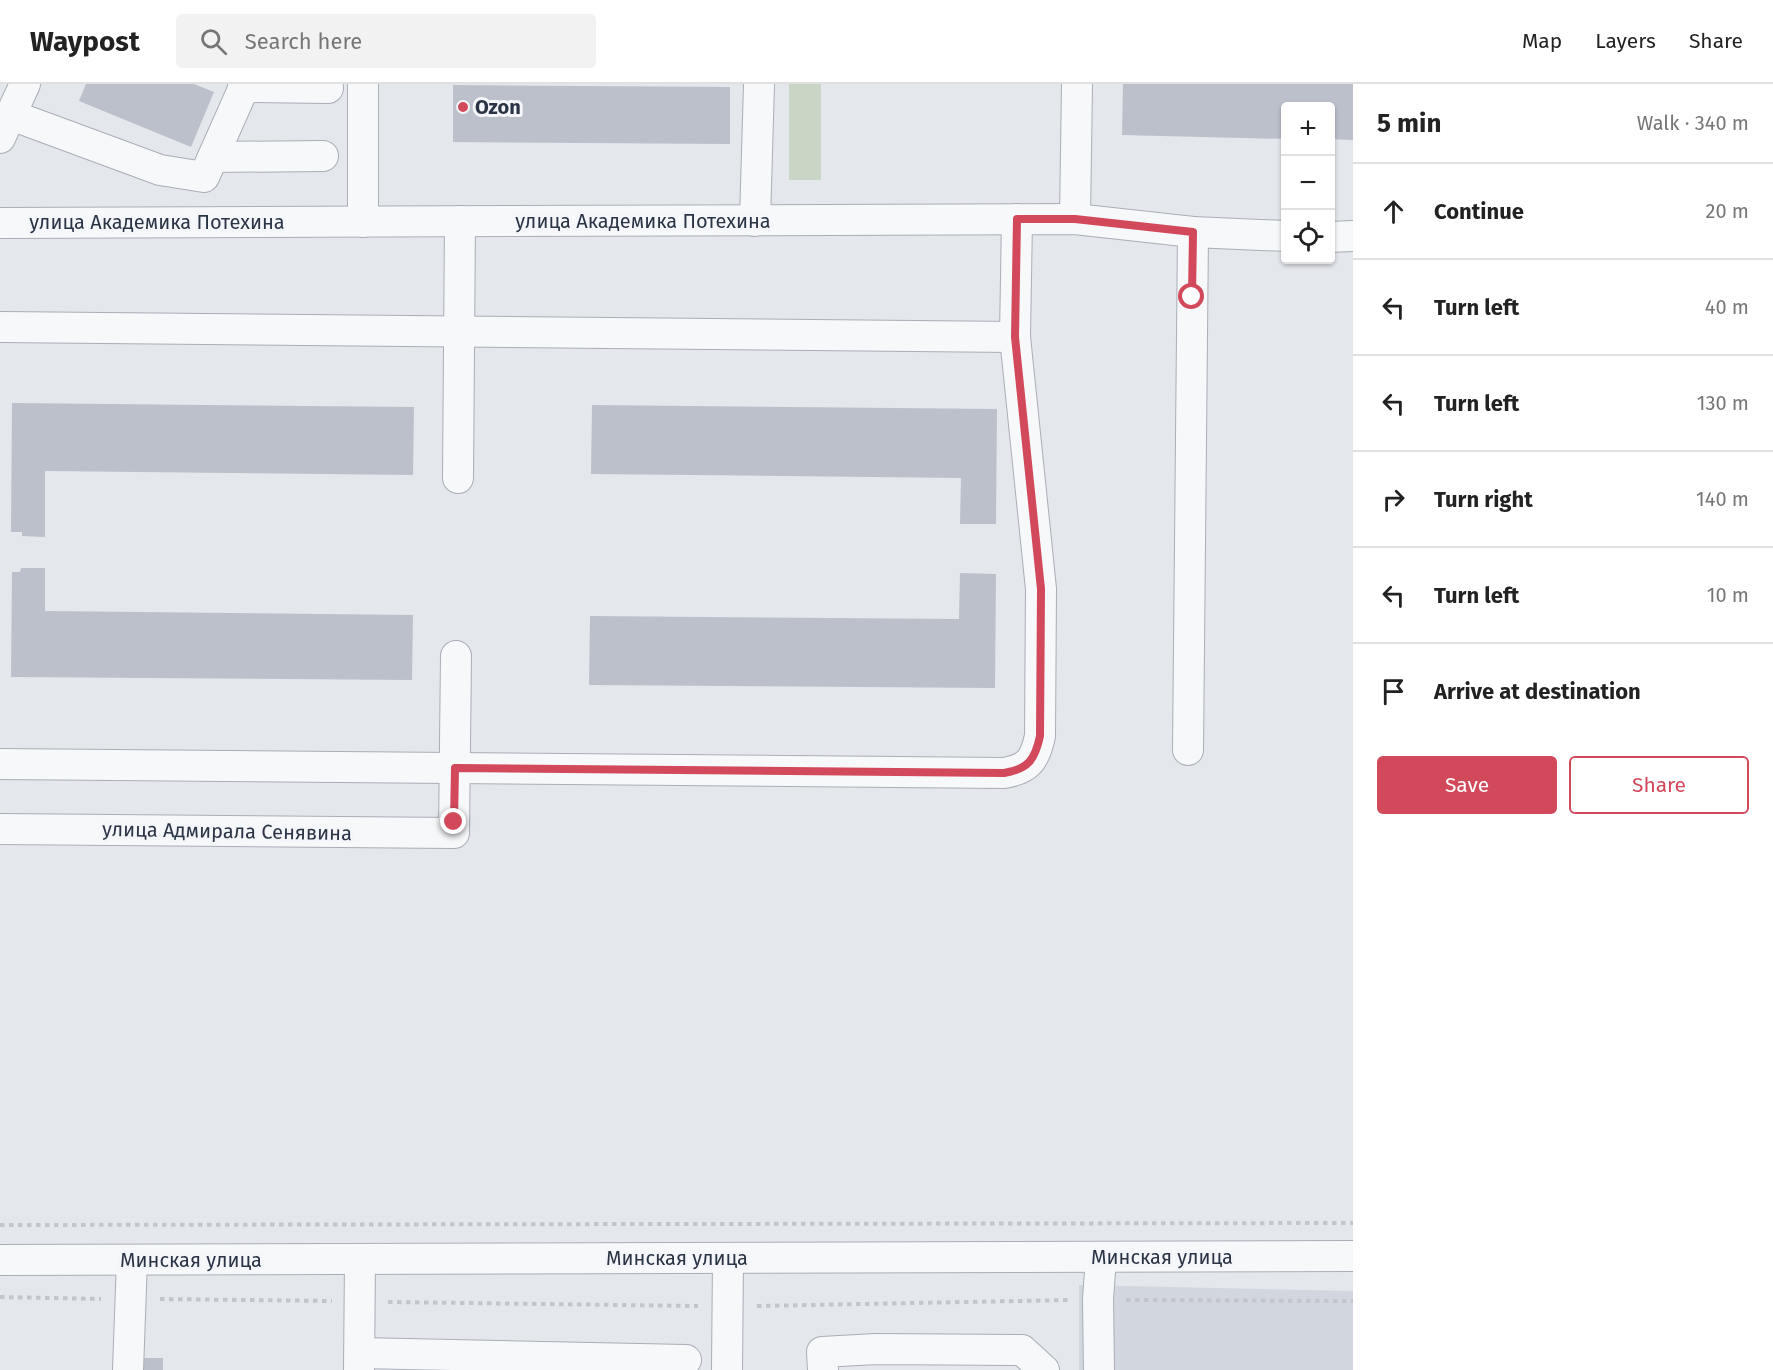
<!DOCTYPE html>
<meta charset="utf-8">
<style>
body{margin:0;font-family:"Fira Sans",sans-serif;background:#f2f2f2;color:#222}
.controls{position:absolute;right:18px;top:18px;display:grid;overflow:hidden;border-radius:6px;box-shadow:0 2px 4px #0004}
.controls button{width:54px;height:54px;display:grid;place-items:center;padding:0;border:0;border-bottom:2px solid #e0e0e0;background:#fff;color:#222;font:30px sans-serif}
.stop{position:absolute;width:18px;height:18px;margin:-14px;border:4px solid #d1495b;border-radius:50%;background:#fff}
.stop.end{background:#d1495b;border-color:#fff;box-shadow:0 2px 6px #0008}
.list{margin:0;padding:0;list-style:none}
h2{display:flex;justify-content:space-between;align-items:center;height:78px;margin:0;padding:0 24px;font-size:26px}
h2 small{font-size:20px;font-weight:400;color:#767676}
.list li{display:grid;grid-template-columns:39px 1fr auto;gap:18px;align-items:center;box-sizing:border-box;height:96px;padding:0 24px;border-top:2px solid #e0e0e0}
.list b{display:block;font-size:22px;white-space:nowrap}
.list em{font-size:20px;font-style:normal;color:#767676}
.actions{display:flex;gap:12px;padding:18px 24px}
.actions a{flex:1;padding:14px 0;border:2px solid #d1495b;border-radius:6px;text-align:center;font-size:21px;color:#d1495b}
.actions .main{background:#d1495b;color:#fff}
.icon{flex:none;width:33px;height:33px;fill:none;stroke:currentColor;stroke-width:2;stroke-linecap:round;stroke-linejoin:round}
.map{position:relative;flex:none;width:1353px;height:1286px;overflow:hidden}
header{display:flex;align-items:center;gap:36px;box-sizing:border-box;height:84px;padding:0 30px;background:#fff;border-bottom:2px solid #e0e0e0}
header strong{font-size:28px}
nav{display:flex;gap:33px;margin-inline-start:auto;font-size:21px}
.search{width:420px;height:54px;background:#f2f2f2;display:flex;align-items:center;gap:15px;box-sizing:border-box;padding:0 21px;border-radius:6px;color:#767676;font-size:22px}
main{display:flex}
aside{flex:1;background:#fff}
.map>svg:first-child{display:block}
</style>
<header>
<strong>Waypost</strong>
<div class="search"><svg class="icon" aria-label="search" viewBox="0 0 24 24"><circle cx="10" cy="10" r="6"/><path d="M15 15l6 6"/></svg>Search here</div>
<nav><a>Map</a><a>Layers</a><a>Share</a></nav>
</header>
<main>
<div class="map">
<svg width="1353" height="1286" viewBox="0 0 1353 1286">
<rect width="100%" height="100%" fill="#e4e7ec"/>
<polygon fill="#d2d6de" points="1079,1201 1353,1207 1353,1286 1079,1286"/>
<rect fill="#c9d6c5" x="789" y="0" width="32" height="96"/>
<g fill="#bbc0ca">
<polygon points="86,0 194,0 214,8 191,63 79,17"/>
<polygon points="1123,0 1353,0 1353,56 1330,55 1330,22 1286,22 1286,55 1122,51"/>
<polygon points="453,1 730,3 730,60 453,58"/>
<polygon points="12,319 414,323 413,391 45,387 45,453 22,452 22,448 11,448"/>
<polygon points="592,321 997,325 996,440 960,440 961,394 591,390"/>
<polygon points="21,484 45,484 45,527 413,531 412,596 11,593 12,488 20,488"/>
<polygon points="960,489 996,490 995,604 589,601 590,532 959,535"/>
<rect x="141" y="1274" width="22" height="12"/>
</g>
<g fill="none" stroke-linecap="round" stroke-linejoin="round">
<g stroke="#a9aeb7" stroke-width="32">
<g id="minor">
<polyline points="244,3 328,4"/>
<polyline points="11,31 160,86 204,93 244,3 243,0"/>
<polyline points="0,54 25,0"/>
<polyline points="213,73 323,72"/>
<polyline points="1075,135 1077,0"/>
<polyline points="755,137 759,0"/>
<polyline points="363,138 363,0"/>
<polyline points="0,139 1075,135 1193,148 1286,152"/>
<polyline points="1330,153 1353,152"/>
<polyline points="0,243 1015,253"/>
<polyline points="458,394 460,137"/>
<polyline points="1188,666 1193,148"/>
<path d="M0,680L1004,689C1028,685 1035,676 1040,652L1041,505L1015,253L1017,135"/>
<polyline points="0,745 454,749 456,572"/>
<polyline points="0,1176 1353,1172"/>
<polyline points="360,1269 686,1276"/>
<polyline points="128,1286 132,1176"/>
<polyline points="359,1286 360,1176"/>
<polyline points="727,1286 728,1175"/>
<polyline points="823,1286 822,1268 876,1265 1022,1266 1044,1286"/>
<polyline points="1099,1286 1098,1215 1101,1174"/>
</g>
</g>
<g stroke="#c2c5cb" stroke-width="4" stroke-dasharray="4.5 4.5" stroke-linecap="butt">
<polyline points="0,1141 1353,1139"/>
<polyline points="0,1213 101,1215"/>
<polyline points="160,1215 332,1217"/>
<polyline points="1126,1216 1353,1217"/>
<polyline points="388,1218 698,1222"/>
<polyline points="757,1222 1070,1216"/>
</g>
<use href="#minor" stroke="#f7f8fa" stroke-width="30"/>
</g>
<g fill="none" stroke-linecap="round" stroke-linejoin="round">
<path stroke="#d1495b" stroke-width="8" d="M454,738L455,684L1004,689C1028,685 1035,676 1040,652L1041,505L1015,253L1017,135H1075L1193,148L1192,213"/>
</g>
<circle fill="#d1495b" stroke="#f4f6f9" stroke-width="2" cx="463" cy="23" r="6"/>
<g text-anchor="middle" stroke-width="6" stroke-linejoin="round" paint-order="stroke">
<g font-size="20" font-weight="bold" fill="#2b3445" stroke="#f4f6f9" text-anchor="start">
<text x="475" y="30">Ozon</text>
</g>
<g font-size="20" fill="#2b3445" stroke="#f4f6f9">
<text x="643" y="144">улица Академика Потехина</text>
<text x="157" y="145">улица Академика Потехина</text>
<text transform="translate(227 747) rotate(1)" y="7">улица Адмирала Сенявина</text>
<text x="1162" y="1180">Минская улица</text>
<text x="677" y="1181">Минская улица</text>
<text x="191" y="1183">Минская улица</text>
</g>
</g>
</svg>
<div class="controls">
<button>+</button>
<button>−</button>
<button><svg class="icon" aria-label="locate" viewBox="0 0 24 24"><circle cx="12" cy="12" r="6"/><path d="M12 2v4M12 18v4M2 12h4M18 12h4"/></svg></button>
</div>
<div class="stop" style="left:1192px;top:213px"></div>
<div class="stop end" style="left:454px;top:738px"></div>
</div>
<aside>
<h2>5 min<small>Walk · 340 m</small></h2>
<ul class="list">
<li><svg class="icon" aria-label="ahead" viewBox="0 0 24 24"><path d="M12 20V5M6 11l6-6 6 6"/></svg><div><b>Continue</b></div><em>20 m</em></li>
<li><svg class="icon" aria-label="left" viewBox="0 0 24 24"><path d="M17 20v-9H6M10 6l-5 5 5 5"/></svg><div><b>Turn left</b></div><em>40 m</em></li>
<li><svg class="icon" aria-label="left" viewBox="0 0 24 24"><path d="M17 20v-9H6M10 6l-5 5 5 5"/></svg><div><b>Turn left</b></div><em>130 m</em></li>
<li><svg class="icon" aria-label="right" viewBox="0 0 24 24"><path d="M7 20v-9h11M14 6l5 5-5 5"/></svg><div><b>Turn right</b></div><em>140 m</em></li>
<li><svg class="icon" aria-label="left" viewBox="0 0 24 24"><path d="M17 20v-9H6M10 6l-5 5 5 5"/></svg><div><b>Turn left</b></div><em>10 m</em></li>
<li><svg class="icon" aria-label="arrive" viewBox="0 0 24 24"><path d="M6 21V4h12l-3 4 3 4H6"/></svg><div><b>Arrive at destination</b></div></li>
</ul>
<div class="actions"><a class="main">Save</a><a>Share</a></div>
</aside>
</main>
